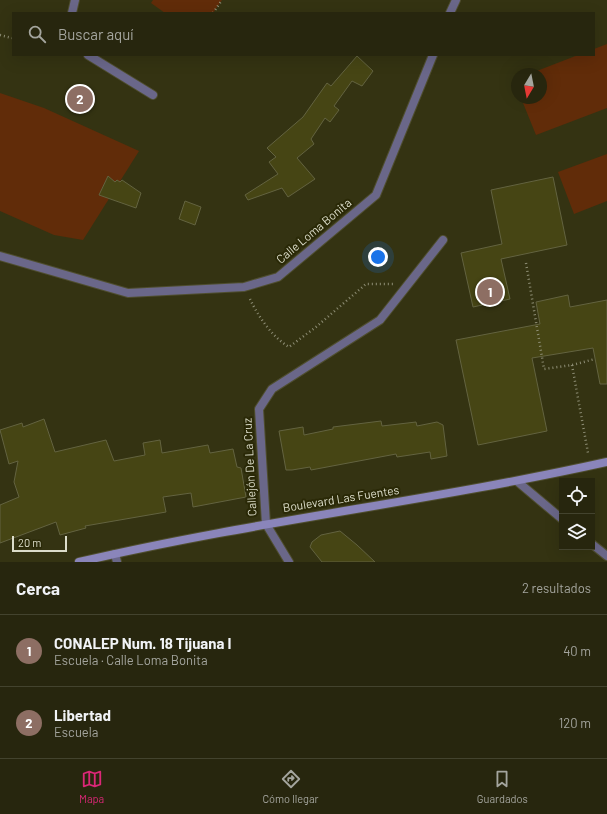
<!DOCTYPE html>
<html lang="es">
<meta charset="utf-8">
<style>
body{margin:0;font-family:Barlow,sans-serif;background:#33321c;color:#f1f3f6}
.controls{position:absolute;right:12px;bottom:12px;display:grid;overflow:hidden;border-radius:0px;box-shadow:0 4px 16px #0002}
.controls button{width:36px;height:36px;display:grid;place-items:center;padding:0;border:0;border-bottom:1px solid #43432e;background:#27260e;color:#f1f3f6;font:20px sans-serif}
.compass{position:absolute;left:511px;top:68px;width:36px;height:36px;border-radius:50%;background:#27260e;box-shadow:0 4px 16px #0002;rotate:190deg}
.scale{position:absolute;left:12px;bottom:10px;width:55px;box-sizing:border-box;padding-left:4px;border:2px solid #dcddca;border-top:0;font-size:11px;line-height:14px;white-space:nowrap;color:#dcddca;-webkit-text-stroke:3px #2a2907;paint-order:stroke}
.you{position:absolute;left:378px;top:257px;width:14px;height:14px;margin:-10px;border:3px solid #fff;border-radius:50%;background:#1a73e8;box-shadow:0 0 0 6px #1a73e833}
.badge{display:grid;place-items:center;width:26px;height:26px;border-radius:50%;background:#db2777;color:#fff;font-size:13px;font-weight:700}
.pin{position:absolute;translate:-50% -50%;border:2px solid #fff;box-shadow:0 1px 4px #0006}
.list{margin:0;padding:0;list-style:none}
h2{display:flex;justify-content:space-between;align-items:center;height:52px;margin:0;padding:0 16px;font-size:17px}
h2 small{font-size:13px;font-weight:400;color:#a4a59e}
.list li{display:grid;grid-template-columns:26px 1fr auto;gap:12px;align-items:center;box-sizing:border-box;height:72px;padding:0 16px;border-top:1px solid #43432e}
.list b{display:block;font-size:15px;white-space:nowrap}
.list p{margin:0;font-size:13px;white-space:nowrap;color:#a4a59e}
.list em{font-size:13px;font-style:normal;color:#a4a59e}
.icon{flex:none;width:22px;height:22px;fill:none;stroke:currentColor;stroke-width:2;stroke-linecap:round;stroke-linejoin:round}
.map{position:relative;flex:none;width:607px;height:562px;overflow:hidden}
.search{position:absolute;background:#27260e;box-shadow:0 4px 16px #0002;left:12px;right:12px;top:12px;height:44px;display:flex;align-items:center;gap:10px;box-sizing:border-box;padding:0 14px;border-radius:0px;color:#a4a59e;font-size:15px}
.sheet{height:196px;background:#27260e}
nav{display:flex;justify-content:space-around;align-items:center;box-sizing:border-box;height:56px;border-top:1px solid #43432e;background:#27260e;font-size:11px;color:#a4a59e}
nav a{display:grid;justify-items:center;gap:2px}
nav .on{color:#db2777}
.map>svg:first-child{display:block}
</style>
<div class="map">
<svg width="607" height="562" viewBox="0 0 607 562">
<rect width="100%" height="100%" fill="#343312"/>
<g fill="#612c09">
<polygon points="153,0 222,0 213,13 165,13 151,3"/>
<polygon points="607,44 607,108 536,135 521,98 541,98 541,74 529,74 578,55 594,55 594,49"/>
<polygon points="0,93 44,108 139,151 83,240 54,235 0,211"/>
<polygon points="607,154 607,201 574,214 558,172"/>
</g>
<g fill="#464514" stroke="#636340">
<polygon points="357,56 373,71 362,86 352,81 334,106 339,110 330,122 325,118 311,139 314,144 297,158 315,179 288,197 282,188 248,200 245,195 278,174 269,162 276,157 267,148 303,117 327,83 331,86"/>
<polygon points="108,176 115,182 117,180 120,182 122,180 141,193 136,208 99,195"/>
<polygon points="553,177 567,245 501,259 510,299 473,307 461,253 502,244 491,190"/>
<polygon points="185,201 201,207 195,225 179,219"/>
<polygon points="568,295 570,307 607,300 607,384 600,384 593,348 532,358 547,431 478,445 456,340 540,324 536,302"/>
<polygon points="44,419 55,452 106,440 114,461 145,455 143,443 160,440 162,453 208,445 210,453 233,449 237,467 241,468 246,497 193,507 191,493 163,497 166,512 85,526 86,528 60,535 56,522 0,543 0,505 19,497 14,482 18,461 9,464 0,430 22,423 23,427"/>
<polygon points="381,421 382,426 416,422 417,426 437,422 443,425 447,456 431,459 430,452 397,457 396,454 311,470 310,467 292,470 286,470 279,431 303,427 304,435 333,429 333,427"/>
<polygon points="340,531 357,545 375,562 322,562 310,547 312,542 321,535"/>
</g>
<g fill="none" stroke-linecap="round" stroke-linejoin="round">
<g stroke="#4f4e2f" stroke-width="10">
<g id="lane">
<polyline points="72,13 75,0"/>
<polyline points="88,55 153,95"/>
<polyline points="266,524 259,409 272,389 380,320 443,240"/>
</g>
</g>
<g stroke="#4f4e2f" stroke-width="10">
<g id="street">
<polyline points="450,13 456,0"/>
<polyline points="0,256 128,293 244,287 278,277 376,195 433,55"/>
<polyline points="518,482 562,519"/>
<polyline points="266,524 289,562"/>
<polyline points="592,544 607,556"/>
<polyline points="115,554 117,562"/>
</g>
</g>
<g stroke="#4f4e2f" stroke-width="10">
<path id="secondary" d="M79,562C254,521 432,501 607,462"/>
</g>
<g stroke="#8e8e75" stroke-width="2.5" stroke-dasharray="1 3" stroke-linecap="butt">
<polyline points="213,13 222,0"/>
<polyline points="0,35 12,38"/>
<polyline points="526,263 544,369 572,365 595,359"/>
<path d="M250,299C258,316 272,337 289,347L316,327L366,284H393"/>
<polyline points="572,365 588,453"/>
</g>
<use href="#lane" stroke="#6a6789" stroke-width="8"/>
<use href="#street" stroke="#6a6789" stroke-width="8"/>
<use href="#secondary" stroke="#8a85ba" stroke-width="8"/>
</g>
<g text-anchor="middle" stroke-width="4" stroke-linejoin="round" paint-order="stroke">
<g font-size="12" fill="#dcddca" stroke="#2a2907">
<text transform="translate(314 231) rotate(-40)" y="4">Calle Loma Bonita</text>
<text transform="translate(250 467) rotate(-93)" y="4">Callejón De La Cruz</text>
<text transform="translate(341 499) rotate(-9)" y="4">Boulevard Las Fuentes</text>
</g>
</g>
</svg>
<div class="controls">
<button><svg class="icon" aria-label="locate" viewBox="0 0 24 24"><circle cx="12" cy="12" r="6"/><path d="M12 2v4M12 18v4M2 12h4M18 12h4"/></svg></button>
<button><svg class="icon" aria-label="layers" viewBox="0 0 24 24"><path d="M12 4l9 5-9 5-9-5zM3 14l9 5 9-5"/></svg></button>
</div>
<svg class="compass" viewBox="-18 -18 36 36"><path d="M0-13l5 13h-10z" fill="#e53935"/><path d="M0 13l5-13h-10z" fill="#a4a59e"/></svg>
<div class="scale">20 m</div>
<div class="you"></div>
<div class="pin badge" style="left:490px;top:292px;background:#8d6e63">1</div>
<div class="pin badge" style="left:80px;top:99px;background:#8d6e63">2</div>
<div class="search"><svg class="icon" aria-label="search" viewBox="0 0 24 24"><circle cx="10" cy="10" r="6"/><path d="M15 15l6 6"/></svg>Buscar aquí</div>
</div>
<section class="sheet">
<h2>Cerca<small>2 resultados</small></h2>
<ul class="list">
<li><span class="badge" style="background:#8d6e63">1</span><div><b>CONALEP Num. 18 Tijuana I</b><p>Escuela · Calle Loma Bonita</p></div><em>40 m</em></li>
<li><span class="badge" style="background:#8d6e63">2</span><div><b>Libertad</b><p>Escuela</p></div><em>120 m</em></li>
</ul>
</section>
<nav>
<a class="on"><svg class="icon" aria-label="map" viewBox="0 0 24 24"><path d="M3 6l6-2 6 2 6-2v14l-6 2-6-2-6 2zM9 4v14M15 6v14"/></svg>Mapa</a>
<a><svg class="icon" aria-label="directions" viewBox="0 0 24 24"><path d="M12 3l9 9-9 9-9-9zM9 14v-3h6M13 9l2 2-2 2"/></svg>Cómo llegar</a>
<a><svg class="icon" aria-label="saved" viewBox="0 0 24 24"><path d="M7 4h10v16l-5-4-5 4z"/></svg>Guardados</a>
</nav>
